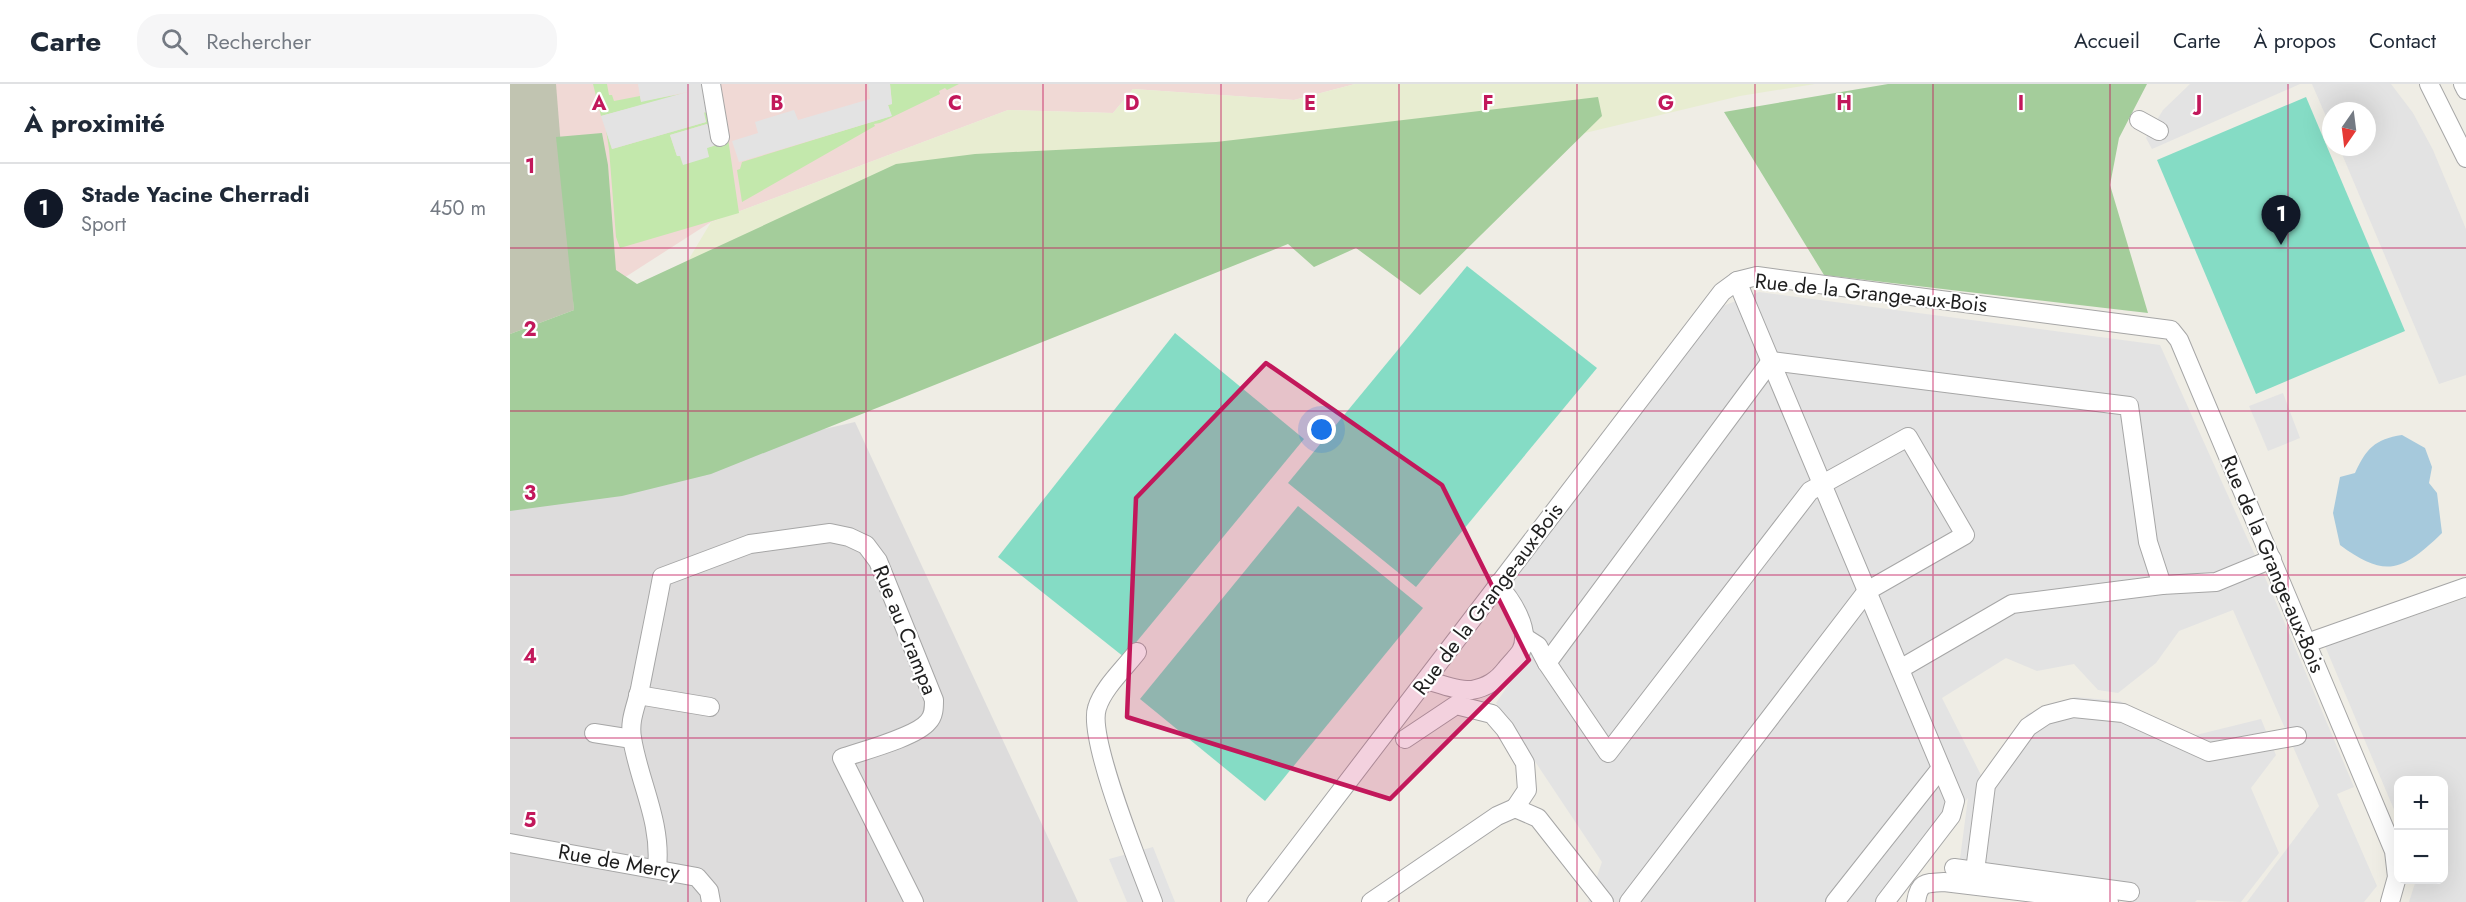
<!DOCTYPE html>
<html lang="fr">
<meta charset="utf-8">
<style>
body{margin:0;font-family:Jost,sans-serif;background:#f6f6f7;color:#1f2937}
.controls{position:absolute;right:18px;bottom:18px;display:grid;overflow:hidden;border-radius:12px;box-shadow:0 6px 24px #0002}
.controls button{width:54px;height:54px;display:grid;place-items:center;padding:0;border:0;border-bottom:2px solid #e0e1e3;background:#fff;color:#1f2937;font:30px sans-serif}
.compass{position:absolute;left:1812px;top:18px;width:54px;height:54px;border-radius:50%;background:#fff;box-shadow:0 6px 24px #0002;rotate:194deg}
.you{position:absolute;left:812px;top:346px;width:21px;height:21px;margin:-15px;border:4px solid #fff;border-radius:50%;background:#1a73e8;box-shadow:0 0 0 9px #1a73e833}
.badge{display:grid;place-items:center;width:39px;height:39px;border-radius:50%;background:#111827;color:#fff;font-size:20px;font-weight:700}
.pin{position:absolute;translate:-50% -50px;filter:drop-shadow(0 2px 3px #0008)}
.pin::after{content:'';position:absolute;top:32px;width:21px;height:18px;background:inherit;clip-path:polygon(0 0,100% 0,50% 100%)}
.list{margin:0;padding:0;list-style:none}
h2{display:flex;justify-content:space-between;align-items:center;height:78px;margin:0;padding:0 24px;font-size:26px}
h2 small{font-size:20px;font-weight:400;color:#747a83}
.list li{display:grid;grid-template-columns:39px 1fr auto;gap:18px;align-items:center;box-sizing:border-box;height:90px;padding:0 24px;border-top:2px solid #e0e1e3}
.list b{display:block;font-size:22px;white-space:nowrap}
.list p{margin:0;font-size:20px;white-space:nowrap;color:#747a83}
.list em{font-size:20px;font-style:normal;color:#747a83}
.icon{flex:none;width:33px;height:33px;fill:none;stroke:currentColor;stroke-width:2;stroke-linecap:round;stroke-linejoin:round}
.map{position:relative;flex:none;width:1956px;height:818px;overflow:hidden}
header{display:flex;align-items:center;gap:36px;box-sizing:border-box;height:84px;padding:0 30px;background:#fff;border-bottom:2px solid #e0e1e3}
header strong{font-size:28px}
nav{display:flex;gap:33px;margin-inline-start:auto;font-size:21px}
.search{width:420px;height:54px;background:#f6f6f7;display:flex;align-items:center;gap:15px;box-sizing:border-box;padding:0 21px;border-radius:24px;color:#747a83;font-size:22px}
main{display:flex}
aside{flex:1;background:#fff}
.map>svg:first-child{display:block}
</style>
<header>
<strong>Carte</strong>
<div class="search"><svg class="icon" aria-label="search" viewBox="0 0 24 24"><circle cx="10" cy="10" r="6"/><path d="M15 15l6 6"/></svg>Rechercher</div>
<nav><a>Accueil</a><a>Carte</a><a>À propos</a><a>Contact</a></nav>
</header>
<main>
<aside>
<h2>À proximité<small></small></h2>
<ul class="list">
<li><span class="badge">1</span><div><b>Stade Yacine Cherradi</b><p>Sport</p></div><em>450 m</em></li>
</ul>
</aside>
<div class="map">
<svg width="1956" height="818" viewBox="0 0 1956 818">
<rect width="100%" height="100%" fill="#efede5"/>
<polygon fill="#dddcdc" points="345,338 568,818 0,818 0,417"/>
<polygon fill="#f0d9d5" points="0,0 845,0 784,16 623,5 603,29 498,26 201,138 64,226 0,250"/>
<polygon fill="#c1c4b1" points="0,0 46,0 64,226 0,250"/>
<polygon fill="#e8edd1" points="845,0 1305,0 1230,12 326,228 164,200 201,138 498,26 603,29 623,5 784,16"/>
<g fill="#c3e8ac">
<polygon points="83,0 97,0 99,11 102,11 104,17 130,12 131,17 177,9 91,32"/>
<polygon points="210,0 229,129 110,164 106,153 99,65 96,46 102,65 196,38 193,29 196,28 201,49 197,40 160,51 167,72 199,73 196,64 216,58"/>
<polygon points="380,0 449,0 437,6 435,4 429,7 430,10 370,39 364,40 365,42 232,118 227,86 230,85 232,78 381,32 378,21 382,20"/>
</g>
<g fill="#a4cd9b">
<polygon points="1378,0 1637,0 1609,54 1600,101 1638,229 1314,191 1214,28"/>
<polygon points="1088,13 1092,32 910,211 846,164 804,183 778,160 201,390 112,412 0,427 0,250 64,226 46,53 92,49 98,81 106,186 127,200 386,80 465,70 706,58"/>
</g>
<g fill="#85dcc5">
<polygon points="1796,13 1895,247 1746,310 1647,76"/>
<polygon points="957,182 1087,284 906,503 778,399"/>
<polygon points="665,249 794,355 614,573 488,473"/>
<polygon points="788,422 913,524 755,717 630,615"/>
</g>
<g fill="#e3e3e3">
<polygon points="128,0 207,0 216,58 197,64 199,73 173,81 170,72 167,72 160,51 197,40 201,49 197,29 194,28 196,38 102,65 91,32 177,8 131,18"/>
<polygon points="358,0 380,0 382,20 378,21 382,32 229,78 222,57 248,49 245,38 284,26 288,36 360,15"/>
<polygon points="1680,0 1790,0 1642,65 1636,54 1653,26"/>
<polygon points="1802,0 1881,0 1903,29 1923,66 1956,145 1956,291 1929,300 1829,63 1857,63 1857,27 1821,27 1821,44"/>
<polygon points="1249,208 1650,261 1762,509 1844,703 1827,710 1867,802 1854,818 1737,818 1809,722 1723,526 1669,547 1646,579 1608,609 1588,606 1564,580 1527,587 1496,574 1432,614 1473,695 1517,630 1565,613 1610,617 1643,638 1686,651 1751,635 1766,671 1741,704 1769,769 1731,818 1687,816 1685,818 1623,818 1624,813 1448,790 1458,714 1374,818 1078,818 1092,778 986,619 1024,564 998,504 1213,222"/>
<polygon points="1773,309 1790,354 1758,367 1739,322"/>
<polygon points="1956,514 1956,818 1899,818 1906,796 1934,796 1934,696 1888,696 1888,735 1815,562"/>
<polygon points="643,763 665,818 617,818 599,775"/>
</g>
<path fill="#a6c9dc" d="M1892,351L1915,364L1922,383L1919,399L1927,409L1932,449C1893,487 1876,495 1830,461L1823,429L1830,393L1845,389C1856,365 1865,355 1892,351Z"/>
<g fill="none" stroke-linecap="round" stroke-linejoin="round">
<g stroke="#a6a6a6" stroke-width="20">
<g id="minor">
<polyline points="201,0 210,53"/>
<polyline points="1919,0 1956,74"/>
<polyline points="1953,0 1956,6"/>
<polyline points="1629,36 1649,47"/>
<polyline points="1227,197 1445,717 1441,732 1375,818"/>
<polyline points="1014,553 1028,562 1037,579 1098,669 1300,407 1398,353 1455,451 1357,507 1119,818"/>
<polyline points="1797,559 1956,503"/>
<path d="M627,568C614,585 593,604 587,624C577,654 630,783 643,818"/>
<polyline points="1037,579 1261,277 1619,322 1638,458 1652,501"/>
<polyline points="1390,585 1502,520 1652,501 1706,498 1762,475"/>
<path d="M916,596C930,600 948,607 962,606C977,603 987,597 996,585C1001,579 1007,573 1011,567C1022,546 1001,515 987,500"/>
<polyline points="128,611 200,623"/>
<polyline points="84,649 122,655"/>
<polyline points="895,655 946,621 982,630 995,645 1015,679 1017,706 1005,724"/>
<polyline points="0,759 187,793 199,807 201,818"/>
<path d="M147,784C152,738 129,698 122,654C119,636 126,623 130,605C137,568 145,531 152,493L240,460L320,449L339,453L356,461L368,477L424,616C424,624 424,632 418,638C406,653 352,667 332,674L404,818"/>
<polyline points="1444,784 1620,808"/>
<polyline points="1465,787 1476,701 1518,643 1536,631 1563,624 1613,629 1699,668 1787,652"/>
<polyline points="746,818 1212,208 1227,197 1247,192 1661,246 1669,256 1884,767 1887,793 1880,818"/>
<polyline points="861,818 987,732 1005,724 1028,734 1094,818"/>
<polyline points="1325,818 1431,684"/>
<path d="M1406,818C1409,798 1415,799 1434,798L1599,818"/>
</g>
</g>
<use href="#minor" stroke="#fff" stroke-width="18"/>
</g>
<path fill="#c2185b" fill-opacity="0.2" stroke="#c2185b" stroke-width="4.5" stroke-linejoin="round" d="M756,279L932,401L1019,576L880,715L617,633L626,414Z"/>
<path fill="none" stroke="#c2185b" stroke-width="1.5" stroke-opacity="0.55" d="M178,0V818M356,0V818M533,0V818M711,0V818M889,0V818M1067,0V818M1245,0V818M1423,0V818M1600,0V818M1778,0V818M0,164H1956M0,327H1956M0,491H1956M0,654H1956"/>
<g text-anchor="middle" stroke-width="4.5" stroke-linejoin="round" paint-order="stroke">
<g font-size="21" fill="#1f1f1f" stroke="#fff">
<text transform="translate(1361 209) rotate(6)" y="7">Rue de la Grange-aux-Bois</text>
<text transform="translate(1763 480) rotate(67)" y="7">Rue de la Grange-aux-Bois</text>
<text transform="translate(978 515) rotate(-53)" y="7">Rue de la Grange-aux-Bois</text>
<text transform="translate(395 546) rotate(68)" y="7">Rue au Crampa</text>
<text transform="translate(109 778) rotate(10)" y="7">Rue de Mercy</text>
</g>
</g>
<g font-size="20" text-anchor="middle" font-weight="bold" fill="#c2185b" stroke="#fff" stroke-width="4.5" stroke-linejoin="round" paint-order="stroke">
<text x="89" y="26">A</text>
<text x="267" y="26">B</text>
<text x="445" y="26">C</text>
<text x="622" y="26">D</text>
<text x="800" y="26">E</text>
<text x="978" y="26">F</text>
<text x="1156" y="26">G</text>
<text x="1334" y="26">H</text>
<text x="1511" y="26">I</text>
<text x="1689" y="26">J</text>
<text x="20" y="89">1</text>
<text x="20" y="252">2</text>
<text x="20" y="416">3</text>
<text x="20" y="579">4</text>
<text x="20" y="743">5</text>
</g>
</svg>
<div class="controls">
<button>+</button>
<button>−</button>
</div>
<svg class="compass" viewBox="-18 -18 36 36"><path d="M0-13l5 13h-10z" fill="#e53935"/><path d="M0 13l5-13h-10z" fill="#747a83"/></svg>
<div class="you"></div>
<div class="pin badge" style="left:1771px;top:161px">1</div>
</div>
</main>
